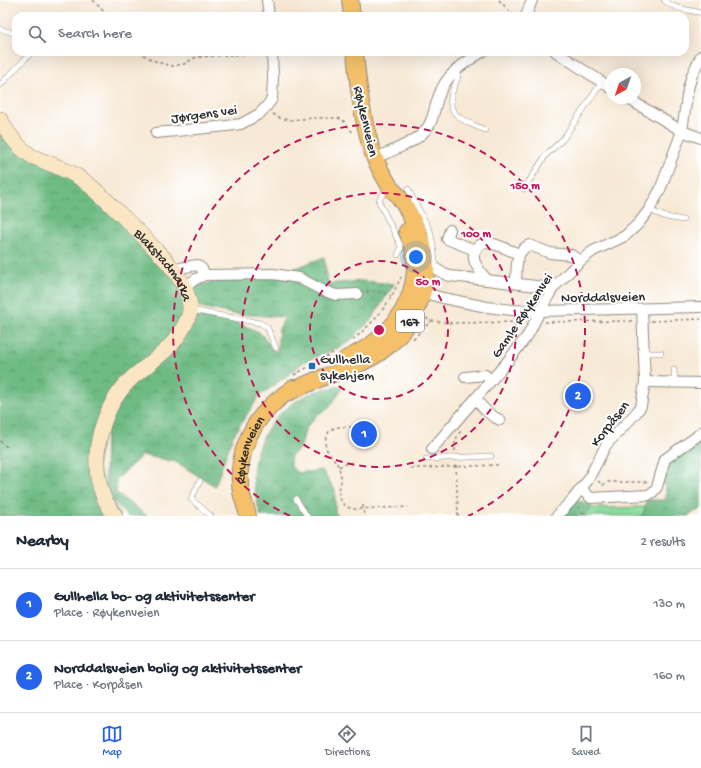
<!DOCTYPE html>
<meta charset="utf-8">
<style>
body{margin:0;font-family:"Gochi Hand",sans-serif;background:#f2f2f3;color:#1f2937}
.compass{position:absolute;left:605px;top:68px;width:36px;height:36px;border-radius:50%;background:#fff;box-shadow:0 4px 16px #0002;rotate:220deg}
.you{position:absolute;left:416px;top:257px;width:14px;height:14px;margin:-10px;border:3px solid #fff;border-radius:50%;background:#1a73e8;box-shadow:0 0 0 6px #1a73e833}
.badge{display:grid;place-items:center;width:26px;height:26px;border-radius:50%;background:#2563eb;color:#fff;font-size:13px;font-weight:700}
.pin{position:absolute;translate:-50% -50%;border:2px solid #fff;box-shadow:0 1px 4px #0006}
.list{margin:0;padding:0;list-style:none}
h2{display:flex;justify-content:space-between;align-items:center;height:52px;margin:0;padding:0 16px;font-size:17px}
h2 small{font-size:13px;font-weight:400;color:#747a83}
.list li{display:grid;grid-template-columns:26px 1fr auto;gap:12px;align-items:center;box-sizing:border-box;height:72px;padding:0 16px;border-top:1px solid #e0e1e3}
.list b{display:block;font-size:15px;white-space:nowrap}
.list p{margin:0;font-size:13px;white-space:nowrap;color:#747a83}
.list em{font-size:13px;font-style:normal;color:#747a83}
.icon{flex:none;width:22px;height:22px;fill:none;stroke:currentColor;stroke-width:2;stroke-linecap:round;stroke-linejoin:round}
.map{position:relative;flex:none;width:701px;height:516px;overflow:hidden}
.search{position:absolute;background:#fff;box-shadow:0 4px 16px #0002;left:12px;right:12px;top:12px;height:44px;display:flex;align-items:center;gap:10px;box-sizing:border-box;padding:0 14px;border-radius:12px;color:#747a83;font-size:15px}
.sheet{height:196px;background:#fff}
nav{display:flex;justify-content:space-around;align-items:center;box-sizing:border-box;height:56px;border-top:1px solid #e0e1e3;background:#fff;font-size:11px;color:#747a83}
nav a{display:grid;justify-items:center;gap:2px}
nav .on{color:#2563eb}
.map>svg:first-child{display:block}
</style>
<div class="map">
<svg width="701" height="516" viewBox="0 0 701 516">
<defs>
<pattern id="forest-crowns" width="20" height="18" patternUnits="userSpaceOnUse"><rect width="20" height="18" fill="#6ebb84"/><path d="M2 6a3 3 0 1 1 6 0M12 15a3 3 0 1 1 6 0" fill="none" stroke="#5b986c"/></pattern>
</defs>
<rect width="100%" height="100%" fill="#fff"/>
<filter id="ink" filterUnits="userSpaceOnUse"><feTurbulence type="fractalNoise" baseFrequency=".025" numOctaves="2"/><feDisplacementMap in="SourceGraphic" scale="8" xChannelSelector="R" yChannelSelector="G"/><feConvolveMatrix kernelMatrix="1 2 1 2 8 2 1 2 1" color-interpolation-filters="sRGB"/></filter>
<filter id="wash" filterUnits="userSpaceOnUse"><feTurbulence type="fractalNoise" baseFrequency=".012" numOctaves="4" result="noise"/><feDisplacementMap in="SourceGraphic" scale="16" xChannelSelector="R" yChannelSelector="G"/><feGaussianBlur stdDeviation="0.9" result="paint"/><feColorMatrix in="noise" values="0 0 0 0 0 0 0 0 0 0 0 0 0 0 0 0 0 1.4 0 .05"/><feComposite in="paint" operator="in"/></filter>
<g filter="url(#wash)">
<rect width="100%" height="100%" fill="#f7e9d5"/>
<polygon fill="#89db9d" stroke="#5a8364" points="645,507 644,513 641,516 585,516 584,514 591,508"/>
<g fill="url(#forest-crowns)" stroke="#4c7358">
<polygon points="0,121 15,139 97,192 173,267 189,317 107,411 97,467 120,516 0,516"/>
<polygon points="324,257 328,284 361,281 394,284 371,320 348,343 304,362 291,373 259,396 233,436 215,486 176,462 142,455 116,480 116,493 147,516 127,516 111,497 105,477 106,435 112,415 128,390 196,313 238,323 259,332 268,342 270,347 277,353 279,329 285,317 233,314 201,307 193,298 191,287 241,277 267,278 296,268"/>
<path d="M344,385L329,408L318,414L309,424L305,430L301,446L298,450L291,456L290,461L291,466L294,470L298,473L322,470L335,490V512L338,516H261C257,502 253,488 253,474C255,440 274,413 303,397C315,390 330,388 344,385Z"/>
<path d="M701,437V509L689,514V516H641C646,511 645,506 646,500H666V484L658,483L665,459Z"/>
<polygon points="572,500 591,504 591,508 584,514 585,516 557,516"/>
</g>
</g>
<g filter="url(#ink)">
<g fill="none" stroke-linecap="round" stroke-linejoin="round">
<g stroke="#918a80" stroke-width="6">
<g id="lane">
<path d="M664,0C674,10 689,9 701,13"/>
<polyline points="0,29 16,34"/>
<path d="M458,69C460,76 456,81 454,87C442,115 464,121 485,130"/>
<polyline points="0,85 32,52"/>
<polyline points="389,188 380,198 379,202 400,244 401,248 398,255"/>
<polyline points="408,189 430,231 433,245 435,262 438,270"/>
<polyline points="524,189 546,155 563,139 602,82"/>
<polyline points="649,210 666,217 683,220"/>
<polyline points="191,310 260,323 267,327 276,348"/>
<polyline points="644,353 661,353"/>
<polyline points="674,370 675,382"/>
<polyline points="426,459 491,456"/>
<polyline points="200,481 191,499 211,516"/>
<polyline points="296,499 307,516"/>
</g>
</g>
<g stroke="#918a80" stroke-width="12">
<g id="street">
<polyline points="267,0 269,16"/>
<polyline points="526,16 532,0"/>
<polyline points="556,52 611,88"/>
<polyline points="627,98 682,131 701,138"/>
<polyline points="156,133 227,126 241,124 259,114 266,107 272,99 273,77 272,52"/>
<path d="M375,158C389,152 414,143 424,132C433,124 434,109 438,98C445,75 462,64 482,52"/>
<polyline points="450,230 447,239 475,250"/>
<polyline points="180,268 197,265 202,269 205,275"/>
<polyline points="438,270 444,274 450,276 487,280 553,288"/>
<path d="M487,280C480,271 467,258 478,247C480,244 485,243 489,243C499,245 509,250 519,254"/>
<path d="M516,283C517,269 514,252 529,245L550,253L571,255L580,261"/>
<polyline points="184,287 196,279 205,275 273,274 299,278 322,290 336,295 357,294"/>
<polyline points="417,291 443,298 487,307 512,310 540,311 701,307"/>
<polyline points="465,377 485,375 492,380"/>
<polyline points="645,382 701,383"/>
<path d="M476,398C482,409 489,415 500,420"/>
<polyline points="432,449 507,362 528,335 540,311 553,288 580,261 593,251 625,236 638,224 649,210 660,190 682,131 688,89 692,75 701,56"/>
<polyline points="581,489 591,498 648,495 653,492 657,487 665,459 696,437 701,432"/>
<polyline points="557,516 572,500 588,480 606,445 636,413 641,406 645,382 642,309"/>
</g>
</g>
<g stroke="#918a80" stroke-width="16">
<g id="secondary">
<path id="s1" d="M0,119C8,134 18,148 33,157C41,160 48,163 56,166C64,170 73,173 80,178C92,186 102,196 112,206C128,221 142,235 157,251C164,258 171,266 177,274C183,283 191,300 190,311C189,316 186,323 183,328C172,349 152,361 134,376C102,405 87,457 104,498C107,504 111,510 115,516"/>
</g>
</g>
<g stroke="#918a80" stroke-width="18">
<g id="primary">
<polyline points="350,0 352,16"/>
<path d="M346,359C356,354 367,348 376,341C404,320 421,284 413,248C411,242 409,236 407,231"/>
<path d="M285,394C298,388 311,382 324,377C343,370 363,364 379,353C407,334 427,300 426,266C426,251 421,236 414,223C410,214 405,205 399,197C396,192 391,190 389,185C384,177 379,168 375,159C370,147 368,135 365,124C360,100 357,76 355,52"/>
<path id="s2" d="M248,516C246,508 243,500 241,492C236,462 247,429 269,408C276,400 285,394 293,388"/>
</g>
</g>
<g stroke="#918a80" stroke-width="1.5" stroke-dasharray="3 3" stroke-linecap="butt">
<polyline points="93,0 104,12 105,16"/>
<polyline points="499,0 514,16"/>
<polyline points="138,52 157,62 172,66 184,64 196,57 262,53"/>
<polyline points="273,114 280,118 289,120 314,118 336,118 342,119 353,133"/>
<path d="M366,292C375,290 383,293 391,296"/>
<polyline points="426,318 431,321 451,323 523,322"/>
<polyline points="651,321 701,319"/>
<polyline points="545,322 633,321"/>
<polyline points="413,339 431,321"/>
<path d="M353,340C366,329 380,315 389,300C394,293 397,285 401,277"/>
<polyline points="294,375 336,351"/>
<path d="M352,427C346,427 339,426 334,428C326,432 323,442 327,450C334,461 339,462 341,477C342,482 339,487 339,492C339,501 345,508 354,509L408,507"/>
<polyline points="0,441 7,447"/>
<polyline points="455,451 455,443 456,439 461,430"/>
<polyline points="456,465 458,516"/>
<path d="M339,467C345,463 349,463 356,463"/>
<polyline points="411,468 424,468 498,465"/>
<polyline points="598,481 603,485 607,482 649,482"/>
<polyline points="363,505 364,516"/>
<polyline points="578,507 586,516"/>
</g>
<use href="#lane" stroke="#fff" stroke-width="5"/>
<use href="#street" stroke="#fff" stroke-width="10"/>
<use href="#secondary" stroke="#fbe6c3" stroke-width="15"/>
<use href="#primary" stroke="#f4c16a" stroke-width="16"/>
</g>
</g>
<g fill="none" stroke="#c2185b" stroke-width="2" stroke-dasharray="7 5">
<circle cx="379" cy="330" r="69"/>
<circle cx="379" cy="330" r="137"/>
<path d="M290 516A206 206 0 1 1 468 516"/>
</g>
<rect fill="#1f6fb2" stroke="#fff" stroke-width="1.5" x="308" y="362" width="8" height="8" rx="2"/>
<g text-anchor="middle" stroke-width="4" stroke-linejoin="round" paint-order="stroke">
<rect fill="#fff" stroke="#6b6b6b" stroke-width="1" x="396" y="310" width="28" height="22" rx="3"/>
<g font-size="13" font-weight="bold" fill="#2b2b2b">
<text x="410" y="326">167</text>
</g>
<g font-size="14" fill="#2b2b2b" stroke="#fff">
<text transform="translate(204 113) rotate(-8)" y="5">Jørgens vei</text>
<text transform="translate(367 121) rotate(77)" y="5">Røykenveien</text>
<text dy="5" stroke="none"><textPath href="#s1" startOffset="224">Blakstadmarka</textPath></text>
<text transform="translate(603 296) rotate(-1)" y="5">Norddalsveien</text>
<text transform="translate(521 315) rotate(-56)" y="5">Gamle Røykenvei</text>
<text transform="translate(609 423) rotate(-52)" y="5">Korpåsen</text>
<text dy="5" stroke="none"><textPath href="#s2" startOffset="69">Røykenveien</textPath></text>
</g>
<g font-size="14" fill="#2b2b2b" stroke="#fff" text-anchor="start">
<text x="320" y="363">Gullhella<tspan x="320" dy="16">sykehjem</tspan></text>
</g>
</g>
<circle cx="379" cy="330" r="6" fill="#c2185b" stroke="#fff" stroke-width="2"/>
<g font-size="12" text-anchor="middle" font-weight="bold" fill="#c2185b" stroke="#fff" stroke-width="4" stroke-linejoin="round" paint-order="stroke">
<text x="525" y="189">150 m</text>
<text x="476" y="237">100 m</text>
<text x="428" y="285">50 m</text>
</g>
</svg>
<svg class="compass" viewBox="-18 -18 36 36"><path d="M0-13l5 13h-10z" fill="#e53935"/><path d="M0 13l5-13h-10z" fill="#747a83"/></svg>
<div class="you"></div>
<div class="pin badge" style="left:364px;top:434px">1</div>
<div class="pin badge" style="left:578px;top:396px">2</div>
<div class="search"><svg class="icon" aria-label="search" viewBox="0 0 24 24"><circle cx="10" cy="10" r="6"/><path d="M15 15l6 6"/></svg>Search here</div>
</div>
<section class="sheet">
<h2>Nearby<small>2 results</small></h2>
<ul class="list">
<li><span class="badge">1</span><div><b>Gullhella bo- og aktivitetssenter</b><p>Place · Røykenveien</p></div><em>130 m</em></li>
<li><span class="badge">2</span><div><b>Norddalsveien bolig og aktivitetssenter</b><p>Place · Korpåsen</p></div><em>160 m</em></li>
</ul>
</section>
<nav>
<a class="on"><svg class="icon" aria-label="map" viewBox="0 0 24 24"><path d="M3 6l6-2 6 2 6-2v14l-6 2-6-2-6 2zM9 4v14M15 6v14"/></svg>Map</a>
<a><svg class="icon" aria-label="directions" viewBox="0 0 24 24"><path d="M12 3l9 9-9 9-9-9zM9 14v-3h6M13 9l2 2-2 2"/></svg>Directions</a>
<a><svg class="icon" aria-label="saved" viewBox="0 0 24 24"><path d="M7 4h10v16l-5-4-5 4z"/></svg>Saved</a>
</nav>
